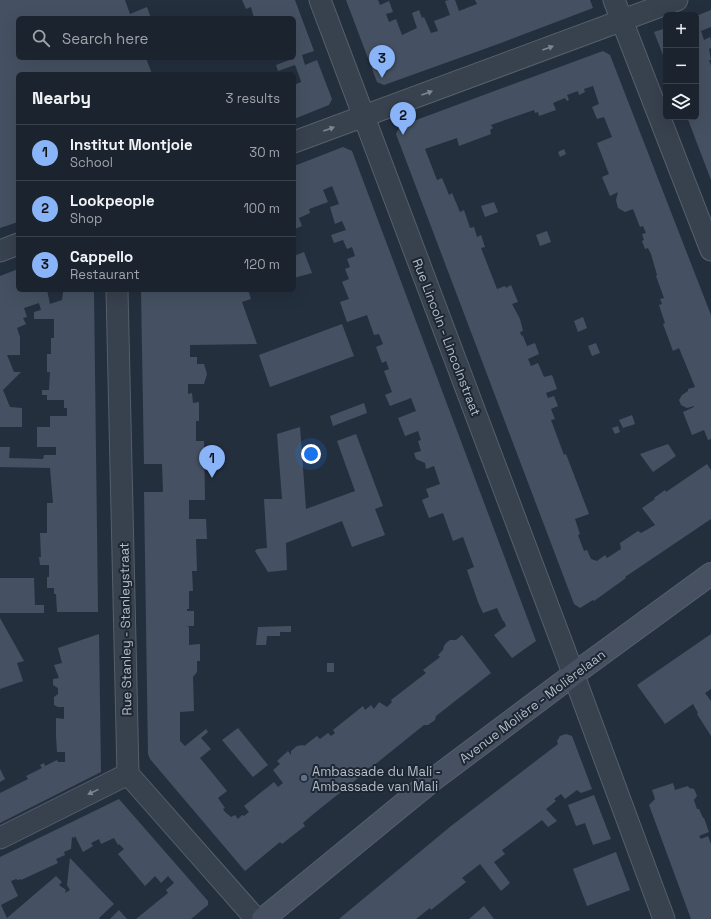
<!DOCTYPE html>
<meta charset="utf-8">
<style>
body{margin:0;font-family:"Space Grotesk",sans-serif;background:#282f3a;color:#f1f3f6}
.controls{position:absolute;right:12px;top:12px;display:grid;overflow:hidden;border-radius:6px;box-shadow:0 4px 16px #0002}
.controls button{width:36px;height:36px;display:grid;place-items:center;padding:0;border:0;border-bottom:1px solid #39404a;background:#1b232e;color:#f1f3f6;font:20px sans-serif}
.you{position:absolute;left:311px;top:454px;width:14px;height:14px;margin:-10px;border:3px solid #fff;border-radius:50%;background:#1a73e8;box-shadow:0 0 0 6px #1a73e833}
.badge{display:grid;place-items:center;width:26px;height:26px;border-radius:50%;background:#8ab4f8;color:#111;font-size:13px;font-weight:700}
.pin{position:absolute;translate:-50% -33px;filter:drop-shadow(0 1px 2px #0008)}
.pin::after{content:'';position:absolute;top:21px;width:14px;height:12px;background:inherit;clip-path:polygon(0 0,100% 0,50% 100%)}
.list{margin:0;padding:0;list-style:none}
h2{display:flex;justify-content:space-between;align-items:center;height:52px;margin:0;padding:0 16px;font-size:17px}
h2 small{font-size:13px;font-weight:400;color:#a0a4aa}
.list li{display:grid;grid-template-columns:26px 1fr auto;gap:12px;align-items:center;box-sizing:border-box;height:56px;padding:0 16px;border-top:1px solid #39404a}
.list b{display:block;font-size:15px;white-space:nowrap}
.list p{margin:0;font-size:13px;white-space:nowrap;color:#a0a4aa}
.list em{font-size:13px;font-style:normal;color:#a0a4aa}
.icon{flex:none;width:22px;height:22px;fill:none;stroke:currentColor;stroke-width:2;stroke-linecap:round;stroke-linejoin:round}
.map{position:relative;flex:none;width:711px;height:919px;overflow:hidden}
.search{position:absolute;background:#1b232e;box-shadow:0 4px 16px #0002;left:16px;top:16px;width:280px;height:44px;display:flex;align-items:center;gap:10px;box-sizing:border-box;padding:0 14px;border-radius:6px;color:#a0a4aa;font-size:15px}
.panel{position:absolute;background:#1b232e;box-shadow:0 4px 16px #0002;left:16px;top:72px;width:280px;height:220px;border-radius:6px}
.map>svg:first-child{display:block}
</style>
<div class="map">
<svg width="711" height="919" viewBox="0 0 711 919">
<rect width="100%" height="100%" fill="#242f3e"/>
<g fill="#455162">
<polygon points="0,0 125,0 130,14 147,7 151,18 18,18 18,58 146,58 152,74 18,74 18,222 0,228"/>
<polygon points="242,0 295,0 314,51 302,55 305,65 317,60 332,99 329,105 294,119 294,85 301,82 301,81 295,65 278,71 276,65 289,60 288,58 294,58 294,18 254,18 251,7 246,9"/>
<polygon points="346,0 378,0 380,5 389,1 393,12 386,14 389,22 396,19 402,35 417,28 412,13 419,10 422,18 424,17 431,33 438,31 434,21 450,15 445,1 449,0 455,0 459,11 477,4 475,0 590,0 593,8 501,43 384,85 377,82"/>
<polygon points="711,10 711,27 701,31 704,40 710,37 711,40 711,48 709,49 711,60 709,60 711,66 711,180 687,117 696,117 696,16"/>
<polygon points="666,28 666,63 654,32"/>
<polygon points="603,51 610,55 711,315 711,439 708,440 704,430 692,435 683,412 694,407 694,406 687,408 681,405 679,400 682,395 688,391 688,389 695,387 679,348 673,351 663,324 665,323 659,305 662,304 660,299 664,298 656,276 657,275 651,254 648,248 645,249 642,241 644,240 642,234 646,233 643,226 640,227 633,209 625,212 618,208 616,200 618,192 610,196 602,177 609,174 597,143 612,137 604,117 597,119 592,107 599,104 593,86 584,89 585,92 579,95 578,91 567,95 569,100 567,101 565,98 553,103 556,110 539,116 538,112 535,113 534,110 491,125 493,128 490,130 491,134 459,146 457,138 425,149 437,180 442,178 449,195 452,193 460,212 464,210 470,228 474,227 477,237 481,235 485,247 481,248 497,289 505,286 506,288 511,285 518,302 512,304 520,319 523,331 520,332 521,335 523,336 527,346 535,343 539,354 528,359 531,366 538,363 544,377 552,375 557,389 546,393 548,398 554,396 558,406 551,409 555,419 551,420 564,455 566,454 589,514 575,519 580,534 578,535 584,551 587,550 591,559 597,561 605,555 607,558 621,549 620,543 638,531 641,533 655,525 642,508 655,499 654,498 665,490 666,492 707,464 711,470 711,519 625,577 626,578 594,601 593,600 580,608 574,604 396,134 400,126"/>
<polygon points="343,147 352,151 536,641 512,658 494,635 506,626 504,621 503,621 497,608 483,613 478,602 467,570 474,567 463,537 453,541 443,513 429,518 422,500 429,497 426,489 440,484 434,466 426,469 425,463 416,459 414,453 421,451 418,441 421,440 418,431 405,436 398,418 416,411 411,398 390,406 385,395 392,392 384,371 389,369 386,361 382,363 376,347 383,344 379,334 374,335 367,315 347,322 340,302 349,299 342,282 349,279 345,269 350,267 347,259 355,256 352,247 347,249 343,240 334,243 331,235 346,230 342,221 335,224 330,207 339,204 332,186 323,190 328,202 309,209 310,213 299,218 302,226 295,229 294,225 294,166"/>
<polygon points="564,149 566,154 560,157 558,152"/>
<polygon points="494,202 498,212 485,217 481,206"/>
<polygon points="547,231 551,242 540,246 536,235"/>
<polygon points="304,252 312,273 294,278 294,256"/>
<polygon points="18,269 18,290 47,290 50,304 62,300 63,292 65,292 65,290 94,290 98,612 57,612 56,594 54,594 54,588 47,588 47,577 49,577 49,565 40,565 39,557 41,557 40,533 47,533 47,503 53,503 50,468 0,467 0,447 10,447 9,458 43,459 44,455 56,455 56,447 37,447 37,427 50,427 50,416 67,416 67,408 64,408 64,400 47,400 47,395 42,395 42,390 49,390 50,372 47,372 47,354 51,354 51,338 54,338 54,319 34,319 34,312 41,310 39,303 24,308 27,317 23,318 26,324 17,328 20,337 20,355 7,355 14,372 21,372 3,390 10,407 22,408 22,427 0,427 0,276"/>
<polygon points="141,290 248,290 251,299 242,302 257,344 190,345 190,357 197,357 197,364 204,364 207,374 204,384 188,384 188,394 192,393 193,403 199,402 199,421 196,421 196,441 204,441 205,500 189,500 189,519 206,519 207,539 196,539 197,571 192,571 193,591 189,591 189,609 187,609 187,611 194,611 194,626 187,626 189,627 189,645 200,644 200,661 197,661 197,672 193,677 194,711 180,712 180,741 185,746 206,729 208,732 201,738 211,749 200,758 227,791 218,798 225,808 223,809 225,812 231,817 235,815 238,819 242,815 244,816 249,812 244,806 274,782 278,787 283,783 273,770 280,764 277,761 288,751 291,755 291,751 297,746 303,745 304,746 317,736 320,739 328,733 331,736 335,733 333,730 363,706 365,710 371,705 374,709 379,702 387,707 392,702 391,700 426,673 423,670 440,657 438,655 443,650 444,646 446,643 450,640 456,640 462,635 491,673 436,716 435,720 428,725 424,725 311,816 303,823 305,826 282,844 280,842 245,871 150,759 148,754 144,492 163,492 162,464 144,464"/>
<polygon points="583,317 587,328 578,332 574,321"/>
<polygon points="342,324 354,356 270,387 259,355"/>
<polygon points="596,343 600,353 592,356 588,346"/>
<polygon points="364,403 367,413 333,426 330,416"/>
<polygon points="632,415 635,424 623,428 619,420"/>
<polygon points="618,426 620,432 615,434 612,428"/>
<polygon points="300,427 306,509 355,491 337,441 356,434 383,506 375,509 385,535 352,547 342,521 286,543 287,570 268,572 255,551 257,549 267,548 264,499 282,499 277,434"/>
<polygon points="668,444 676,456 653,472 640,454"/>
<polygon points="0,578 34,578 35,605 44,605 44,613 0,613"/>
<polygon points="0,618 24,661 17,663 23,681 0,689"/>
<polygon points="291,626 291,632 280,632 280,636 267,636 266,645 256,645 258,627"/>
<polygon points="99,634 101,772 0,823 0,793 28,779 26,776 42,768 40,765 44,763 45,766 57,760 58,762 65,762 65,752 57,752 56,736 56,718 64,719 64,707 58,707 54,705 54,697 58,694 58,688 53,685 53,679 59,678 54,665 62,663 58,648"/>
<polygon points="711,634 711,689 705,693 711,701 711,736 697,714 698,713 693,704 665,724 637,685"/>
<rect x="327" y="663" width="7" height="9"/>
<polygon points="238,728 268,765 253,777 222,740"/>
<polygon points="566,734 572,736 592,789 581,793 577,790 565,799 561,794 554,799 556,801 546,809 557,821 548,827 542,820 502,850 505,854 494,862 510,883 501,891 480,864 462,878 466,882 431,910 430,908 416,919 339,919 451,826 558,744 557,741 560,736"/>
<polygon points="0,769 5,779 0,782"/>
<polygon points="673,783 675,790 688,786 689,788 694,789 695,791 697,796 694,800 697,809 699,809 703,818 704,818 709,832 699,836 701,839 708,836 711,844 711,919 691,919 649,805 655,799 652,790"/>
<polygon points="594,795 611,839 593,845 585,823 576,826 568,805"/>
<polygon points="119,799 208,901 208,905 191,919 136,919 168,893 166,890 174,883 168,876 161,883 155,876 145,886 118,854 124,849 119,844 118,845 114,838 101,844 99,839 91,843 93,846 83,852 75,836 74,838 72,837 71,849 64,852 65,855 56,859 58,863 21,880 21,879 18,880 16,879 11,881 18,896 1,905 7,918 56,876 62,882 59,885 66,890 65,893 70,890 67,885 70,858 114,904 99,918 100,919 0,919 0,857"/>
<polygon points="616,852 630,890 587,906 573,869"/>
<polygon points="484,906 494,919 469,919"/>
<polygon points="119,910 127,919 110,919"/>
</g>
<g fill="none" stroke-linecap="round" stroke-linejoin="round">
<g stroke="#565f6c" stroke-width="23">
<g id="street">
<polyline points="320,0 563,646 664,919"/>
<polyline points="614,0 711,250"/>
<polyline points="294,142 677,0"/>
<polyline points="0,251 18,244"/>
<polyline points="117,290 128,774 256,919"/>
<polyline points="0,838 128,774"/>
</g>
</g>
<g stroke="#565f6c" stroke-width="24">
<polyline id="secondary" points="263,919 434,779 574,674 711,574"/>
</g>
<use href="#street" stroke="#38414e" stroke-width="21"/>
<use href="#secondary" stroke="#465061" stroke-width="22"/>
</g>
<defs><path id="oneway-solid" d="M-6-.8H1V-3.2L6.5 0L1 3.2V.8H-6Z"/></defs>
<g fill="#7c8592">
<use href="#oneway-solid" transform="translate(548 48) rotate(-20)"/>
<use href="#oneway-solid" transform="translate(427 93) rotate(-20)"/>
<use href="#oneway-solid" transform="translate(329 129) rotate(-20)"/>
<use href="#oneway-solid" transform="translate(93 792) rotate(154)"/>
</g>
<circle fill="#5c6f8a" stroke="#1d2633" stroke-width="1.5" cx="304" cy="778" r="4"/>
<g text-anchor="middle" stroke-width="4" stroke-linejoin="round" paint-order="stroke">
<g font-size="13" fill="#b4bcc9" stroke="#1d2633">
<text transform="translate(447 337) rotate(69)" y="5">Rue Lincoln - Lincolnstraat</text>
<text transform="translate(125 629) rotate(-91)" y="5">Rue Stanley - Stanleystraat</text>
<text transform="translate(532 706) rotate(-37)" y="5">Avenue Molière - Molièrelaan</text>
</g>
<g font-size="13" fill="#b4bcc9" stroke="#1d2633" text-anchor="start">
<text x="312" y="776">Ambassade du Mali -<tspan x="312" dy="15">Ambassade van Mali</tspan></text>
</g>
</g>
</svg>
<div class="controls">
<button>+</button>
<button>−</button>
<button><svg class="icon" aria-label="layers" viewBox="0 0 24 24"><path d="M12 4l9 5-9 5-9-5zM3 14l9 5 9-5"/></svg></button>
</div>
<div class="you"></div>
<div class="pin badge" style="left:212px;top:478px">1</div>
<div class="pin badge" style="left:403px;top:135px">2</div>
<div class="pin badge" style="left:382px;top:78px">3</div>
<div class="search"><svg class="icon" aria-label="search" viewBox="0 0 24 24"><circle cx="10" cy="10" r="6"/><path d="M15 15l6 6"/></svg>Search here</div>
<section class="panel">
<h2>Nearby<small>3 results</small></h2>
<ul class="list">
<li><span class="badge">1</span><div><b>Institut Montjoie</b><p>School</p></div><em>30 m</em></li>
<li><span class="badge">2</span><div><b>Lookpeople</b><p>Shop</p></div><em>100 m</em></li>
<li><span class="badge">3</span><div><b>Cappello</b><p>Restaurant</p></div><em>120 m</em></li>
</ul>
</section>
</div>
